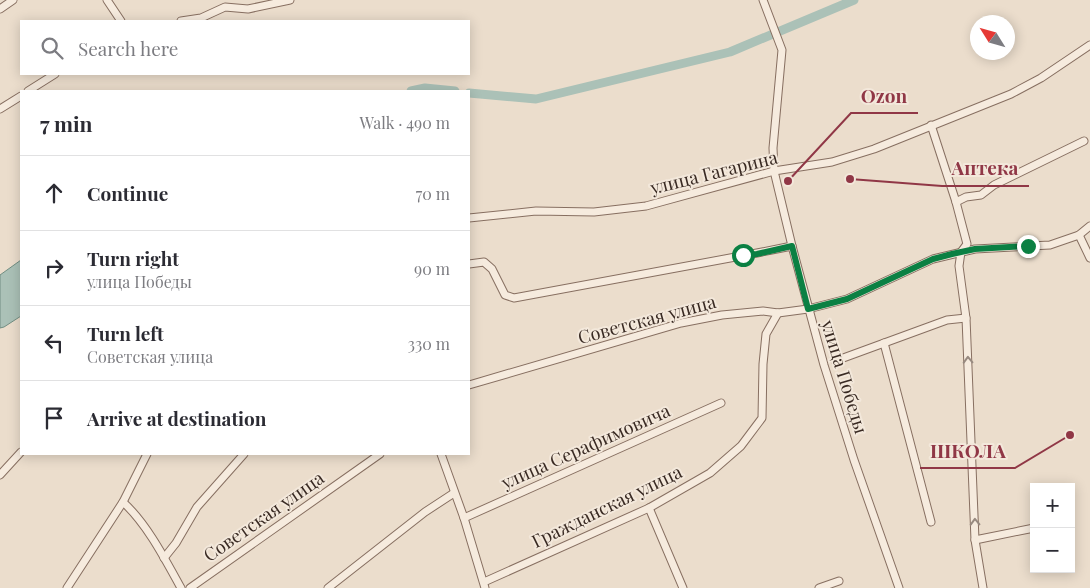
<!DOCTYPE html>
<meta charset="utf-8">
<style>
body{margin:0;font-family:"Playfair Display",serif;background:#f7f7f7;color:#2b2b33}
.controls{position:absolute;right:15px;bottom:15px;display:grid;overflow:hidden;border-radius:0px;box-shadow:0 2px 12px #0003}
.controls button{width:45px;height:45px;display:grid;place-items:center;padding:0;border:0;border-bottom:1px solid #e1e1e2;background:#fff;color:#2b2b33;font:25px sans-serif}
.compass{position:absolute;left:970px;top:15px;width:45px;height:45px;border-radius:50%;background:#fff;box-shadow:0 2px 12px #0003;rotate:307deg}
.stop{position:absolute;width:15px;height:15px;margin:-11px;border:4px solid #0b8043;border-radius:50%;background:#fff}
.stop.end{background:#0b8043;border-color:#fff;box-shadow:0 1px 5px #0008}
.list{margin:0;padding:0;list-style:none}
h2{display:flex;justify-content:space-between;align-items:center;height:65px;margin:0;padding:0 20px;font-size:21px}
h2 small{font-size:16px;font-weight:400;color:#7c7c81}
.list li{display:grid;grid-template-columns:32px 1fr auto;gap:15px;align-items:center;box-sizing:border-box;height:75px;padding:0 20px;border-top:1px solid #e1e1e2}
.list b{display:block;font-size:19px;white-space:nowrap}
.list p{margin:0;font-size:16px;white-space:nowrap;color:#7c7c81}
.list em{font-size:16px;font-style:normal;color:#7c7c81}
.icon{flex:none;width:28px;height:28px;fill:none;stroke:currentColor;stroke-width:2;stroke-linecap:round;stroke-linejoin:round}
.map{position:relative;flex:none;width:1090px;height:588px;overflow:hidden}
.search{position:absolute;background:#fff;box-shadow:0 2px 12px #0003;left:20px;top:20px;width:450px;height:55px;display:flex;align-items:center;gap:12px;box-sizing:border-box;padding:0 18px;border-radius:0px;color:#7c7c81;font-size:19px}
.panel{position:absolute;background:#fff;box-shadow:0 2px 12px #0003;left:20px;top:90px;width:450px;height:365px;border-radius:0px}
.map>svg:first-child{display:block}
</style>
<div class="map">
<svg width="1090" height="588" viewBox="0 0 1090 588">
<rect width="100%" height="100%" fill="#ebddcc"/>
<polygon fill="#abc1b7" stroke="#728e83" points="21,260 21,316 4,327 0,328 0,275"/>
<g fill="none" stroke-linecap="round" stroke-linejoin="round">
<g stroke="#abc1b7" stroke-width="9">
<polyline points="411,91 425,88 455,91"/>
<polyline points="469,93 536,99 730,52 854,0"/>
</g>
<g stroke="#876f61" stroke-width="9">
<g id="minor">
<polyline points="107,0 121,21"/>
<polyline points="763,0 782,50 773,148 774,171 792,246 824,365 854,460 899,588"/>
<polyline points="0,9 13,0"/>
<polyline points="181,21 201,18 225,7 248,9 290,0"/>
<polyline points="28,91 55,74"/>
<polyline points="0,109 21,96"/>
<polyline points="931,125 956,202 967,244 961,252 959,266 966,318 975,540 983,588"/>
<polyline points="956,202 966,197 981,195 994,185 1084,141"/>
<polyline points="469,218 536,211 594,212 646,206 774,171 832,162 874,149 1011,94 1041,78 1090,45"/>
<polyline points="1079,235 1090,258"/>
<polyline points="469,264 484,262 492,269 505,295 514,298 757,253 792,246"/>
<polyline points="884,343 931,522"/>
<polyline points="835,361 947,320 966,318"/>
<polyline points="469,385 681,323 722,315 763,311 778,313 808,309 847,299 933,259 975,249 1050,245 1079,235 1090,226"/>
<polyline points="441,454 464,518 485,588"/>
<polyline points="0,475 21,452"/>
<path d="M123,502C147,524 165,559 181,588"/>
<polyline points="649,508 683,588"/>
<polyline points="464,518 721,403"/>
<polyline points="975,540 1034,528"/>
<polyline points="164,558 176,543 197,507 244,454"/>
<polyline points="484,582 649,508 710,473 741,446 762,418 763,364 766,334 778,313"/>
<polyline points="67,588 123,502 147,454"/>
<polyline points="190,588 380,454"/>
<polyline points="328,588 425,512 454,493"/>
<polyline points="819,588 839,581"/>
</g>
</g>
<use href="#minor" stroke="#f6ebde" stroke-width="7"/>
</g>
<defs><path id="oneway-chevron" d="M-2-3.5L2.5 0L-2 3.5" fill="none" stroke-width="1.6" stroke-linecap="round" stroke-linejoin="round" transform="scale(1.25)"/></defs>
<g stroke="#988a80">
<use href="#oneway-chevron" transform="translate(968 360) rotate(-92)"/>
<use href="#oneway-chevron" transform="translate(975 522) rotate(-92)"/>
</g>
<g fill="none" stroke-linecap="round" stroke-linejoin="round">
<polyline stroke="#0b8043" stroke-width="6" points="743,255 757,254 792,246 808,309 847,299 933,259 952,254 975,249 1028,246"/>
</g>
<g text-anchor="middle" stroke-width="4" stroke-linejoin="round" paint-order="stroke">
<g font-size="18" fill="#392a23" stroke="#f3e8db">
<text transform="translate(714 173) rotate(-14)" y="6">улица Гагарина</text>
<text transform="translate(647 320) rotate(-15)" y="6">Советская улица</text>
<text transform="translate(844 377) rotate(73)" y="6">улица Победы</text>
<text transform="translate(586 447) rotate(-24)" y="6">улица Серафимовича</text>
<text transform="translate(607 507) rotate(-26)" y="6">Гражданская улица</text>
<text transform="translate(264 517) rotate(-35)" y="6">Советская улица</text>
</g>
</g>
<path fill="none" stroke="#903746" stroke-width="2" d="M788 181L851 113H918M850 179L942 186H1029M1070 435L1015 468H920"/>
<g fill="#903746" stroke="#f3e8db" stroke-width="2">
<circle cx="788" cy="181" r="5"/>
<circle cx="850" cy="179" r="5"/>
<circle cx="1070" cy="435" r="5"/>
</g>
<g font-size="19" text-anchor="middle" font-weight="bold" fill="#903746" stroke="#f3e8db" stroke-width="4" stroke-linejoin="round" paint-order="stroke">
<text x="884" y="103">Ozon</text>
<text x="985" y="175">Аптека</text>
<text x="968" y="458">ШКОЛА</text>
</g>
</svg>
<div class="controls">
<button>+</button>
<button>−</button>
</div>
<svg class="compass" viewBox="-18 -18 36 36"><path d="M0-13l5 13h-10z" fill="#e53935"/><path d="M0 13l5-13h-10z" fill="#7c7c81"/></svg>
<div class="stop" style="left:743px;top:255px"></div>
<div class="stop end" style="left:1028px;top:246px"></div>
<div class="search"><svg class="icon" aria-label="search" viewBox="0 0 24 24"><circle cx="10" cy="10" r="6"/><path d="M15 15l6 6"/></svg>Search here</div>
<section class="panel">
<h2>7 min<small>Walk · 490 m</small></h2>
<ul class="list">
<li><svg class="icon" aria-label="ahead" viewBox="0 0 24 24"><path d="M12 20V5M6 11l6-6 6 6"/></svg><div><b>Continue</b></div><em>70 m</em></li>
<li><svg class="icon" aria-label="right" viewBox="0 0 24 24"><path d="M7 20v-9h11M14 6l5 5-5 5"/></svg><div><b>Turn right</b><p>улица Победы</p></div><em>90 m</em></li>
<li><svg class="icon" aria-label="left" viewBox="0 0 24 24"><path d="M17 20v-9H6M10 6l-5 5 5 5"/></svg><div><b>Turn left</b><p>Советская улица</p></div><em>330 m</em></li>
<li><svg class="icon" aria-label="arrive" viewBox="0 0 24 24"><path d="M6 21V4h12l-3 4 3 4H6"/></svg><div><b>Arrive at destination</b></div></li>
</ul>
</section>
</div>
